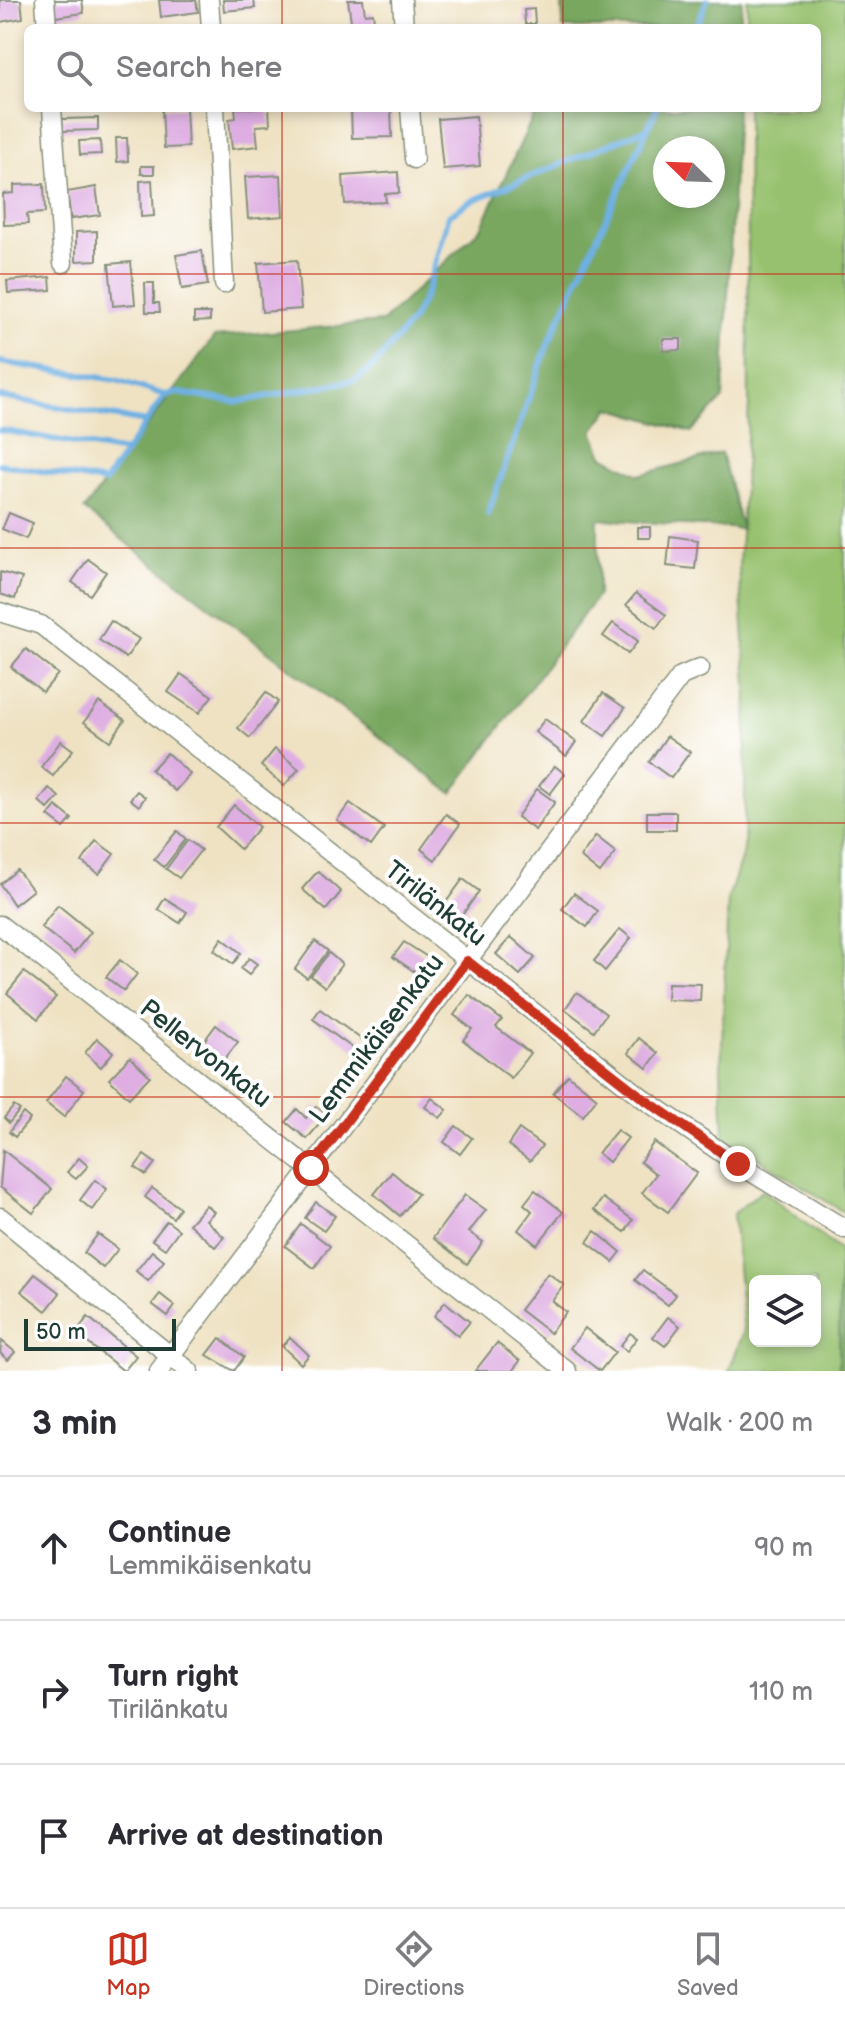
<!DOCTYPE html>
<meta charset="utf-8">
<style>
body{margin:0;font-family:"Balsamiq Sans",sans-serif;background:#f2f2f3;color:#2b2b33}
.controls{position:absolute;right:24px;bottom:24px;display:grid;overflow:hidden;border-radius:12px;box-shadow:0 4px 12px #0003}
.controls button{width:72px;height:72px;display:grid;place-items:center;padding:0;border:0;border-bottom:2px solid #e1e1e2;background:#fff;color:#2b2b33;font:40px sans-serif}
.compass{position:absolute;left:653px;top:136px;width:72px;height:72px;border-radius:50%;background:#fff;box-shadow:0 4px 12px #0003;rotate:293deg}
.scale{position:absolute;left:24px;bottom:20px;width:152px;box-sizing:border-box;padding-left:8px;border:4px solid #1f3d34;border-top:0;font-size:22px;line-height:28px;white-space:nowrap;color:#1f3d34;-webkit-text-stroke:6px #fff;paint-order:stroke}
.stop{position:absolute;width:24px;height:24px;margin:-18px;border:6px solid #c8321e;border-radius:50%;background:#fff}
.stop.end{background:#c8321e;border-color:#fff;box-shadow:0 2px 8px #0008}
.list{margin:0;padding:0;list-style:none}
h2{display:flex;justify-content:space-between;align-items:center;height:104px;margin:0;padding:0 32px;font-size:34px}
h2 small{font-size:26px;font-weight:400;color:#7c7c81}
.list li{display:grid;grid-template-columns:52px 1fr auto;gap:24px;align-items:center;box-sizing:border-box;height:144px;padding:0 32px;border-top:2px solid #e1e1e2}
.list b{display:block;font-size:30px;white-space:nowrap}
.list p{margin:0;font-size:26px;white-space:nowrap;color:#7c7c81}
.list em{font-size:26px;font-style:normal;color:#7c7c81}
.icon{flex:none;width:44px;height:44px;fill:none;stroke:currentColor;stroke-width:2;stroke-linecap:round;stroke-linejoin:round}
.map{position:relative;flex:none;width:845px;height:1371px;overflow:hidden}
.search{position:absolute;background:#fff;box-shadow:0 4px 12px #0003;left:24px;right:24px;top:24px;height:88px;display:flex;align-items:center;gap:20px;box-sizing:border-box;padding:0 28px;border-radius:12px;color:#7c7c81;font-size:30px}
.sheet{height:536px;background:#fff}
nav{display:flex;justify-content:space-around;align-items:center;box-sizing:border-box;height:112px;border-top:2px solid #e1e1e2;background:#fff;font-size:22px;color:#7c7c81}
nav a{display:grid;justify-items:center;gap:4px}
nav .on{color:#c8321e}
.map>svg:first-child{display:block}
</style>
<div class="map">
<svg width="845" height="1371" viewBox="0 0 845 1371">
<rect width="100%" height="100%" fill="#fff"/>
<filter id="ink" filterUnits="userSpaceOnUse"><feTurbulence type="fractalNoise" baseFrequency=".0125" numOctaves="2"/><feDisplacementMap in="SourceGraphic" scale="16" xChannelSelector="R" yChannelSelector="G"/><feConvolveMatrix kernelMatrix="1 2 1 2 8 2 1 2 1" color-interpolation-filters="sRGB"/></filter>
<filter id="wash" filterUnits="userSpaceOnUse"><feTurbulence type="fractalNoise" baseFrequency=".006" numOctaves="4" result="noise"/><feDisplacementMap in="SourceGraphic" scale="32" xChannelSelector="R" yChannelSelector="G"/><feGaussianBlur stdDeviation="1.8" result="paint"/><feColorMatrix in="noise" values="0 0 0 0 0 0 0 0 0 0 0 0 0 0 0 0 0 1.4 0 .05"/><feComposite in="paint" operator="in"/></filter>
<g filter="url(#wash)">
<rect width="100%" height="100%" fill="#efe2c3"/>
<g fill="#97c16e" stroke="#5b7f51" stroke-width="2" fill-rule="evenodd">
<polygon points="747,0 845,0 845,1213 724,1137 721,1069 728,899 744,850 747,685 739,566 749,404 747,108 817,108 817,28 747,28"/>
<path d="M762,1190L840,1250L839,1371H729L744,1331L733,1214ZM755,1281H815V1341H755Z"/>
</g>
<g fill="#79a761" stroke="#4c724a" stroke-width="2" fill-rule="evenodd">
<polygon points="562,0 742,0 740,28 563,28"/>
<path d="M537,108H737L723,399L691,432L610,408L593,431L603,456L639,475L721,453L742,529L598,519V595L452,793L84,510L214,337L382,322L481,228ZM665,148H713V196H665Z"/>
<polygon points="840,1250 845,1253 845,1371 839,1371"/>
</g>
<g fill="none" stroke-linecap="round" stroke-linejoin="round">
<g stroke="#6eb0e3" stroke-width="6">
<polyline points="696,28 707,0"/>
<polyline points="0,362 116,380 165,395 178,393 237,402 356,380 374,366 413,319 427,291 449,215 469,202 646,129"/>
<polyline points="0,397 146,422"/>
<polyline points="0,430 125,452"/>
<polyline points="0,464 105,482 165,395"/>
<polyline points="488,514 548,344 657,108"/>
</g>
</g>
<g id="blocks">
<g fill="#deaee2">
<polygon points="0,0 21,0 23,18 0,22"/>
<polygon points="53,0 82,0 84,13 55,17"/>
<polygon points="159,0 196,0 198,12 161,17"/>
<polygon points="223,0 254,0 255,8 224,11"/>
<polygon points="348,0 363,0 365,14 373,13 375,28 352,28"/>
<polygon points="534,9 535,24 525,24 524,10"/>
<polygon points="162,108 186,108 188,147 164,148"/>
<polygon points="235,108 269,108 270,125 256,126 258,146 232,149 229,119 236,118"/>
<polygon points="391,108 392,137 352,138 351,109"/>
<polygon points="476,116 480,166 443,169 438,119"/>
<polygon points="98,118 98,130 63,131 62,119"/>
<polygon points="116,138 127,138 128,161 117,162"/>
<polygon points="100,140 101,154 80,155 79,141"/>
<rect x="141" y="166" width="13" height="8"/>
<polygon points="398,172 399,193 385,194 386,202 345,204 343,176"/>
<polygon points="281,175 283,216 248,219 245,177"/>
<polygon points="152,180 154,216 141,217 140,181"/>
<polygon points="44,184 45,213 27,214 28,224 4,225 3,194 14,193 14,185"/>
<polygon points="96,187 100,215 71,219 67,192"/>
<polygon points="97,231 97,260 76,261 76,232"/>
<polygon points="202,251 208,285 182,289 176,255"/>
<polygon points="297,260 301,309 262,312 258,263"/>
<polygon points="131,262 135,304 113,306 109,264"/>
<polygon points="50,277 51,290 8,293 7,281"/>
<polygon points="145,283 154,283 154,303 159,303 160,312 146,312"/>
<polygon points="194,313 210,313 210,321 194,322"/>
<polygon points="663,339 681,339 681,350 663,351"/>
<polygon points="9,513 33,523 26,539 2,529"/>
<rect x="638" y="527" width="12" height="11"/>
<polygon points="670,536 698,540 695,569 667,566"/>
<polygon points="88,559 106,572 90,595 72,582"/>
<polygon points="0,572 22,578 15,599 0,594"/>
<polygon points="636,593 666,615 656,628 626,605"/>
<polygon points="111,621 139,639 126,658 99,640"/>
<polygon points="613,623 638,641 628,654 603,636"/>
<polygon points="26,649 58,674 43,692 11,667"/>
<polygon points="181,674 212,696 199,713 168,692"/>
<polygon points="266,692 278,702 250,738 238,728"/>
<polygon points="603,693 625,708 605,736 584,721"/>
<polygon points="99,702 125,720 110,741 84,722"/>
<polygon points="545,719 576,742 566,756 535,732"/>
<polygon points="667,736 690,752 671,778 649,762"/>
<polygon points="61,741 73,750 53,776 41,767"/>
<polygon points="275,749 299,769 284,786 261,766"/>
<polygon points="167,753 190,774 175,791 151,770"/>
<polygon points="555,766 565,774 550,794 539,786"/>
<polygon points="49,788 59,797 48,809 39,801"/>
<polygon points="537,789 555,802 535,830 517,817"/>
<polygon points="137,791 145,797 139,806 130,799"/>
<polygon points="350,803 384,828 371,846 337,820"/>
<polygon points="234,805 259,827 240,849 216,827"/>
<polygon points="56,806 72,819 64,828 48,816"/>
<rect x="647" y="812" width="29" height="18"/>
<polygon points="446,814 460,824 435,860 421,849"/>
<polygon points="177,831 186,839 164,867 154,859"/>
<polygon points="596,836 616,852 600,873 580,857"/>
<polygon points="188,840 201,850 179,878 166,869"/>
<polygon points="96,841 114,854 99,874 82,862"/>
<polygon points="17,870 33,890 14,905 0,884"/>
<polygon points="318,871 341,892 326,910 302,889"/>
<polygon points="463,879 479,891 458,921 441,909"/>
<polygon points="574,893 598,911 587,927 562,909"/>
<polygon points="165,898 187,912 180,923 158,909"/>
<polygon points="58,905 91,932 74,953 41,927"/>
<polygon points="620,929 631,938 605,971 594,961"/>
<polygon points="511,937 535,958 520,975 496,954"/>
<polygon points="222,938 241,953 233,964 214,950"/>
<polygon points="315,941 328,951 307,978 295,969"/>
<polygon points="404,942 432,960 421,976 393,957"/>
<polygon points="329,953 342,964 325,987 311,976"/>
<polygon points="249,958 257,964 249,975 241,969"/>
<polygon points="120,960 137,974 124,991 106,977"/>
<polygon points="24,972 56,997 38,1019 7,993"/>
<polygon points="668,983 701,984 700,1001 667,1000"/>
<polygon points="577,992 606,1014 594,1031 565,1009"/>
<polygon points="469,995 502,1020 496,1027 530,1053 511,1078 463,1040 472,1029 454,1015"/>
<polygon points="320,1009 365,1042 358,1052 313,1019"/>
<polygon points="216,1025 238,1042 223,1061 201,1045"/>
<polygon points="97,1038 113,1052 101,1067 85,1053"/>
<polygon points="639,1038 658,1053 647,1068 628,1053"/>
<polygon points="130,1057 150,1076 129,1098 109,1079"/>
<polygon points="568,1075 597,1098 583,1116 553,1093"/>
<polygon points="66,1076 84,1090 64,1117 46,1103"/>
<polygon points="432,1098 447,1110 440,1118 425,1107"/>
<polygon points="14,1106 20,1110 9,1123 4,1118"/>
<polygon points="316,1106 327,1115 307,1139 286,1122 297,1109 306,1118"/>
<polygon points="23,1113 30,1119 15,1137 9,1132"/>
<polygon points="456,1126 472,1138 460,1154 444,1142"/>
<polygon points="519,1129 542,1146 530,1161 508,1145"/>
<polygon points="617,1130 628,1138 609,1162 598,1153"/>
<polygon points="654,1142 697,1173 668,1212 642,1193 656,1174 640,1162"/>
<polygon points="3,1150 52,1189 33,1213 0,1187"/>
<polygon points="144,1155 155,1163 146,1175 135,1167"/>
<polygon points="79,1158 88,1166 76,1179 67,1172"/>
<polygon points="392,1172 418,1194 400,1216 374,1194"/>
<polygon points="95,1180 107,1189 92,1210 80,1200"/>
<polygon points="152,1188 180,1208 173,1218 145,1197"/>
<polygon points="535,1190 563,1212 537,1245 518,1230 532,1211 524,1204"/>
<polygon points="465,1195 486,1210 469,1232 483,1242 467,1264 433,1238"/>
<polygon points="603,1198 633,1220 625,1232 594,1210"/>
<polygon points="316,1202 335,1216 324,1231 305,1218"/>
<polygon points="206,1205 214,1212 206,1220 224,1237 215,1247 189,1224"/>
<polygon points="167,1221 179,1230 165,1249 152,1240"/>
<polygon points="301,1224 330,1246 314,1268 285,1246"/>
<polygon points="595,1231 621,1252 613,1262 587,1242"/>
<polygon points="98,1234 118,1249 103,1268 84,1253"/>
<polygon points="152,1251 164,1261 148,1281 136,1271"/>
<polygon points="643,1270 676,1295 668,1305 635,1280"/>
<polygon points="548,1273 564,1285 552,1301 566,1312 550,1333 520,1310"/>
<polygon points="35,1274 60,1293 46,1311 21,1291"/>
<polygon points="160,1294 175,1306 168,1316 152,1304"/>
<polygon points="445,1302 470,1322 458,1336 434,1316"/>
<polygon points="88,1317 136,1356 124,1371 75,1333"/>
<polygon points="668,1317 680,1326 665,1346 653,1337"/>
<polygon points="585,1328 615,1352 600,1371 570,1348"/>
<polygon points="630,1333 637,1338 627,1351 620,1346"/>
<polygon points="290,1337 309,1355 301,1364 282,1346"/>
<polygon points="220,1338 244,1357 234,1371 207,1355"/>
<polygon points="2,1341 15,1352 8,1360 0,1353"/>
<polygon points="497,1343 520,1361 512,1371 475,1371"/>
</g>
</g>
</g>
<g filter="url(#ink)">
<use href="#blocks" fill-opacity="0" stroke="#87907c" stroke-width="2"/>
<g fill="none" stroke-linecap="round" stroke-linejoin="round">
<g stroke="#87907c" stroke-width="21">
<g id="street">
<polyline points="45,0 47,28"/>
<polyline points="209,0 211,28"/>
<polyline points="402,0 404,28"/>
<polyline points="52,108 63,263"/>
<polyline points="215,108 224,284"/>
<polyline points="410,108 414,159"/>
<polyline points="0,612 41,625 644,1099 738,1164 845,1229"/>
<polyline points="0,925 567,1371"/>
<polyline points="0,1217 189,1371"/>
<polyline points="159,1371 681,676 700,668"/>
</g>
</g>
<use href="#street" stroke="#fff" stroke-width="18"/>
</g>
</g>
<g fill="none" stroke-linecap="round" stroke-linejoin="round" filter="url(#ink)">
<polyline stroke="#c8321e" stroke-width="10" points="311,1168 467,961 644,1099 738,1164"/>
</g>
<path fill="none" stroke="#c8321e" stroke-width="2" stroke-opacity="0.55" d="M282,0V28M563,0V28M282,108V1371M563,108V1371M0,274H845M0,548H845M0,823H845M0,1097H845"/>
<g text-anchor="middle" stroke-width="8" stroke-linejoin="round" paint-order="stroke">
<g font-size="26" fill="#1f3d34" stroke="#fff">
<text transform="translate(436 903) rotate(38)" y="9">Tirilänkatu</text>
<text transform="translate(376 1038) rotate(-53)" y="9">Lemmikäisenkatu</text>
<text transform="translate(206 1053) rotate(38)" y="9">Pellervonkatu</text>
</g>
</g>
</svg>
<div class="controls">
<button><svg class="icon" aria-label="layers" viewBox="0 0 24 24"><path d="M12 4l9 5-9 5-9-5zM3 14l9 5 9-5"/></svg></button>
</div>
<svg class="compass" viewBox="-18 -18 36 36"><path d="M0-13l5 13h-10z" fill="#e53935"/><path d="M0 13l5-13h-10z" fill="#7c7c81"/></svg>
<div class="scale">50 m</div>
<div class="stop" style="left:311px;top:1168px"></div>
<div class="stop end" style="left:738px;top:1164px"></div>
<div class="search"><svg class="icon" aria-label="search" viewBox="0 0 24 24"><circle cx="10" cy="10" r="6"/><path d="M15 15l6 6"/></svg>Search here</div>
</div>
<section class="sheet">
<h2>3 min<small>Walk · 200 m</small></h2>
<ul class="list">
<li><svg class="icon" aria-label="ahead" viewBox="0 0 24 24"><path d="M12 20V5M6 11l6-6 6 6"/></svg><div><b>Continue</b><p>Lemmikäisenkatu</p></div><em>90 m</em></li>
<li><svg class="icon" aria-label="right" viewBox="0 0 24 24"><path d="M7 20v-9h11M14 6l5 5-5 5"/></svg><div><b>Turn right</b><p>Tirilänkatu</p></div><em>110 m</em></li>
<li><svg class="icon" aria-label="arrive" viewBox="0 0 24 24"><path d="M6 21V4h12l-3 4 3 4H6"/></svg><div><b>Arrive at destination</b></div></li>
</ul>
</section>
<nav>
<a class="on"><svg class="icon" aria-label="map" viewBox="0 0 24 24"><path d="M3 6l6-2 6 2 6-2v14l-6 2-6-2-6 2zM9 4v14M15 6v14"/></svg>Map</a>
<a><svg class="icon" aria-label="directions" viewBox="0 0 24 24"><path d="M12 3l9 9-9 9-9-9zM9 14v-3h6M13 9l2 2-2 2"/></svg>Directions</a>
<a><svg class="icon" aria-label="saved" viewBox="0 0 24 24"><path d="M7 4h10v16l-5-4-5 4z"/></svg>Saved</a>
</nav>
